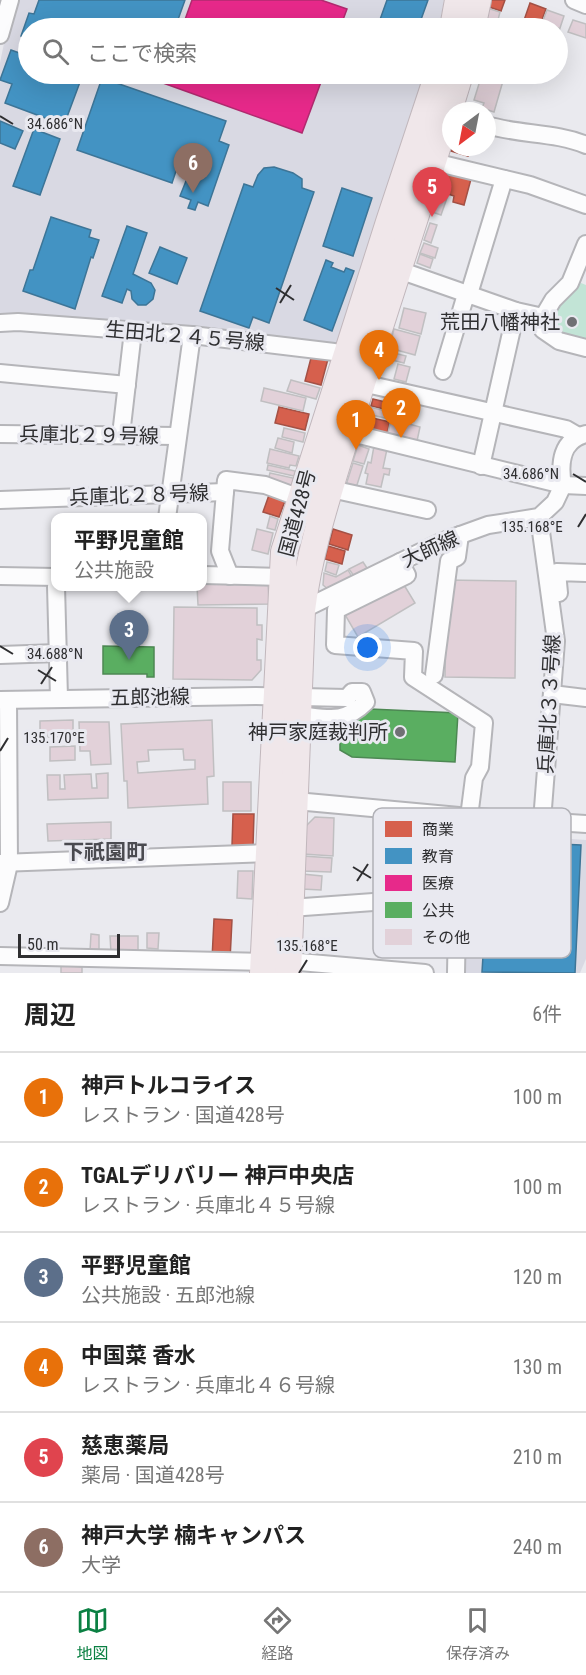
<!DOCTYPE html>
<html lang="ja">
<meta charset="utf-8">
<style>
body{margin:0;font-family:"Roboto Condensed","Noto Sans JP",sans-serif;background:#f6f6f6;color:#222}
.compass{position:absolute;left:442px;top:102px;width:54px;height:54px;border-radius:50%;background:#fff;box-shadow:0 6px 24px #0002;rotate:212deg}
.scale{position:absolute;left:18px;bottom:15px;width:102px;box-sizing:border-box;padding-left:6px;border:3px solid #2f2f31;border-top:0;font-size:16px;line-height:21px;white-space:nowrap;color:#2f2f31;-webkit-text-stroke:4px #e9e9f0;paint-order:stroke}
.you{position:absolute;left:368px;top:648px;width:21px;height:21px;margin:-15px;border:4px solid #fff;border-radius:50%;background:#1a73e8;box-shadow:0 0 0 9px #1a73e833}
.badge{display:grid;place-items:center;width:39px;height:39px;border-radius:50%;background:#0b8043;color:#fff;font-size:20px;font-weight:700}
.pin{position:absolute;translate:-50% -50px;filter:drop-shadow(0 2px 3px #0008)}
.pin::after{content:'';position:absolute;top:32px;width:21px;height:18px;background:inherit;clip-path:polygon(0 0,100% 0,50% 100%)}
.popup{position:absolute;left:51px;top:513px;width:156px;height:78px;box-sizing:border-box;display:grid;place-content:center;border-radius:12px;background:#fff;filter:drop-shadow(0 2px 4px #0005);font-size:20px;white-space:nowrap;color:#767676}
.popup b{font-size:22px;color:#222}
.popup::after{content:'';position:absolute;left:50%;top:100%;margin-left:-12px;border:12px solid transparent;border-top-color:#fff}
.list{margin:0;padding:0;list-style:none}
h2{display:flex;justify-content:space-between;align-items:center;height:78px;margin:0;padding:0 24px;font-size:26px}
h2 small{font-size:20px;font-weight:400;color:#767676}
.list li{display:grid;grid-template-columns:39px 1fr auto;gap:18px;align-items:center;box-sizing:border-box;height:90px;padding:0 24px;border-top:2px solid #e0e0e0}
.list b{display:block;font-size:22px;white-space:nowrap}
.list p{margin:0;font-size:20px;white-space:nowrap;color:#767676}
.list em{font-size:20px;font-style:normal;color:#767676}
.icon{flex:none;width:33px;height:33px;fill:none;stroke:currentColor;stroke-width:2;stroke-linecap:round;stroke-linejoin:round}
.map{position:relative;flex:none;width:586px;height:973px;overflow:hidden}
.search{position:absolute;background:#fff;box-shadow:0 6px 24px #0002;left:18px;right:18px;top:18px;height:66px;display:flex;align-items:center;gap:15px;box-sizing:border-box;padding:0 21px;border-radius:33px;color:#767676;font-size:22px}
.sheet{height:618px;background:#fff}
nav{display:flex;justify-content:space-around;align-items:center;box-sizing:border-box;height:84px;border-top:2px solid #e0e0e0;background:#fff;font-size:16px;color:#767676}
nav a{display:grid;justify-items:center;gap:3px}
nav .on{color:#0b8043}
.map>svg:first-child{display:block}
</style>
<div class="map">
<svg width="586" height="973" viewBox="0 0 586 973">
<rect width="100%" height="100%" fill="#eaeaef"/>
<g fill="#d9d9e3">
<polygon points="17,0 444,0 439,28 28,28 28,74 424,74 337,343 19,313 0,316 0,63 8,24"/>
<polygon points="471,832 586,840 586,959 580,973 465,973 464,840"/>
</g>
<polygon fill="#c2e4d6" points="581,283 586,285 586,342 564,336 550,326 557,305"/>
<g fill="#d6604d" stroke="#a45145" stroke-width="1.5">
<polygon points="489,0 505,0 501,11 486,6"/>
<polygon points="530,3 546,9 539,28 522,26"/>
<polygon points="453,147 471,147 468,156 451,151"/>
<polygon points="448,173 471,179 464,205 453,202 454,196 442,192"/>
<polygon points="311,358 328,359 321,385 305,381"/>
<polygon points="373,399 398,405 397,412 371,406"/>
<polygon points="279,407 309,414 305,430 275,423"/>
<polygon points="368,417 390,422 387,433 365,428"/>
<polygon points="269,495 285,501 279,517 263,512"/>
<polygon points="333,529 352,535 348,550 329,544"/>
<polygon points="328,546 345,551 342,564 325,559"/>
<polygon points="233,814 254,814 253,846 232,846"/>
<polygon points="214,919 232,920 230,960 212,959"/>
</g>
<g fill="#4393c3" stroke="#3d7597" stroke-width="1.5">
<polygon points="39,0 185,0 175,28 28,28 28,39 21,36 29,13 34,14"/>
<polygon points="387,0 428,0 418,28 377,28"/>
<polygon points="11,50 28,56 28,74 83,74 64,125 5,103 12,84 0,80"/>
<polygon points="128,74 159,74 156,83"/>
<polygon points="102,78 226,121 219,141 229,145 208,206 198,202 195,210 188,208 191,200 180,196 188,176 176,171 172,183 77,150"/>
<polygon points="0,121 23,131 15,149 0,143"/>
<polygon points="34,129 60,139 40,195 13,186"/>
<polygon points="274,167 293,173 302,179 302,188 314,192 269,323 253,317 249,328 200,311 244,184 253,187 258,175 264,168"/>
<polygon points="342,188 372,198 353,256 323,246"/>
<polygon points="51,217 91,230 89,237 99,240 93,258 91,257 75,309 23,291 30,270 33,270"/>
<polygon points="127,226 147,233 133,274 151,283 155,290 153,299 146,305 138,305 132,299 131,291 127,289 122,303 102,296"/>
<polygon points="160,247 187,258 177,284 149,273"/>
<polygon points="326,260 333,263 331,267 344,272 346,268 354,271 332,331 304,320"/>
<polygon points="488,841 581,845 575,973 482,972 484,939 545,942 546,920 484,917 486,892 548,894 549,871 487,868"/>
</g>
<g fill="#e7298a" stroke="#b02b6f" stroke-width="1.5">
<polygon points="192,0 321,0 347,9 340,28 182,28"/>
<polygon points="166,74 324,74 302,133 163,83"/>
</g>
<g fill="#5aae61" stroke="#4d8853" stroke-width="1.5">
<polygon points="103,646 154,647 154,677 147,677 147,674 103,674"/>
<polygon points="370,709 458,713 455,762 352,757 340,750 340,740 347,725 357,714"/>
</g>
<g fill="#e2d1d9" stroke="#c0bfc1" stroke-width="1.5" fill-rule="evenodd">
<polygon points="487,8 500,12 497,24 484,20"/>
<polygon points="547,10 564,16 558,34 558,28 540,28"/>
<polygon points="573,20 586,24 586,38 568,32"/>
<polygon points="482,74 505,74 494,112 482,108 484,103 474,100"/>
<polygon points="438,195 447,198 441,215 432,212"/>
<polygon points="430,223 437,225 431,243 424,240"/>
<polygon points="424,243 438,248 435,258 420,253"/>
<polygon points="420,254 433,259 430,268 417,263"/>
<polygon points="404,308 426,313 421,334 399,328"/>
<polygon points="394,329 420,336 415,355 389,348"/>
<polygon points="386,351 406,356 404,363 384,358"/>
<polygon points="398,364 410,367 406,382 394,379"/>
<polygon points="291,380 320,388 316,399 287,391"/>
<polygon points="264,388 306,398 303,411 261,401"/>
<polygon points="370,407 390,412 389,419 368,414"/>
<polygon points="391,419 420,427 417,441 388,433"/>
<polygon points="284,428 305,433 303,442 282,437"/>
<polygon points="278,438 294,442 292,453 275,448"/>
<polygon points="358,445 369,449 364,464 353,461"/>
<polygon points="374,446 387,449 383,468 390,469 389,475 384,474 381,487 366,484 368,474 365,473 368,462 371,463"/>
<polygon points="270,449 299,456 296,466 290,465 289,468 267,463"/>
<polygon points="353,463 363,466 356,488 346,485"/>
<polygon points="268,465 295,471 294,476 267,470"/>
<polygon points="270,473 293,478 291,490 267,484"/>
<polygon points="270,516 278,519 275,530 267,528"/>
<polygon points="257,529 273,533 268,554 252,550"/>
<polygon points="327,562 339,565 336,575 325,571"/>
<polygon points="363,562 367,568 354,576 349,569"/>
<polygon points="348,570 352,577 329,590 323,585 324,573 336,577"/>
<polygon points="401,580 415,603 358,637 344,613"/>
<polygon points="447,580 516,581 515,678 445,677"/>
<polygon points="268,581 269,604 198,605 197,586 202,586 202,583"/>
<polygon points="174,607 257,608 257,625 262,625 262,640 257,639 257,660 261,660 261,670 252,680 173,679"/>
<polygon points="73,720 73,737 48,737 47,734 40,735 40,721"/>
<path d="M212,720L214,776L207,777L208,804L128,808L127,781H124L121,724ZM183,749L184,760H195V769L138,773L137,762L149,761L148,750Z"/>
<polygon points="79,722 109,722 111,764 91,765 90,751 80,751"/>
<polygon points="75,746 75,760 50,761 50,747"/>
<polygon points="108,773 108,798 48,800 47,775 60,775 60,789 65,789 64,775 91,774 92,788 97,788 96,774"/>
<rect x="223" y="782" width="28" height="29"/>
<polygon points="315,817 334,818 333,856 303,854 305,827"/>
<polygon points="111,822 111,839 48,841 47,824"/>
<polygon points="303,856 332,858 331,872 302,871"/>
<polygon points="238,871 253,871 252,899 237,898"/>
<polygon points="302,874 322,876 321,890 302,889"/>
<polygon points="147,933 159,933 158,949 147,948"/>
<polygon points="91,934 99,935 99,951 90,951"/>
<polygon points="110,936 138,936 138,953 111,953"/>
<polygon points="61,965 82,967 82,973 61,973"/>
</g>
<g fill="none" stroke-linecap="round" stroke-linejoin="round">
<g stroke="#b5b5b9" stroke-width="20">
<g id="minor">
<polyline points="574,0 586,5"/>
<polyline points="0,35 10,0"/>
<path d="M487,125C519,135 556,132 586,145"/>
<polyline points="434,162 530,185 586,205"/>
<polyline points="399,270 516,311 543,317 543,330 559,341 586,348"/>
<polyline points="543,317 553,300 570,283 586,244"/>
<polyline points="0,323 18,322 192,335 334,352 354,357"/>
<polyline points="443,371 464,301 469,294 504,179"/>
<polyline points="0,373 127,385"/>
<polyline points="362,383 566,429 578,436"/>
<polyline points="347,432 563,485 586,486"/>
<polyline points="0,434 177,436"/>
<polyline points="121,435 133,331"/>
<polyline points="481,466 516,311"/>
<path d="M563,485C559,463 561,440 586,434"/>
<polyline points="331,489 427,510"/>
<polyline points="0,500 225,492"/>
<polyline points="539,517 556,641 542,821"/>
<polyline points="167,518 192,335"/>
<polyline points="400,562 407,575 336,610 335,645 414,651 413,677 484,723 480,767 474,778 469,817"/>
<polyline points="202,575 282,577"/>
<polyline points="0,576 56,577"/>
<polyline points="230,576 220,551 226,480 265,485 300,498"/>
<polyline points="56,586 59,698"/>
<polyline points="559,593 557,572 586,573"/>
<polyline points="302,610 441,542 488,525 539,517 555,502 563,485"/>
<polyline points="0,655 58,653"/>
<polyline points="434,675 449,561 457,557 460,535"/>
<polyline points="552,694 586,698"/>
<path d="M0,700L256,696L347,698L352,692H362L366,702C344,724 328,718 299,715"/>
<polyline points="285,800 459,816 586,824"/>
<polyline points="0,863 269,853"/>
<polyline points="0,903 9,864 8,700"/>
<polyline points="290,908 457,896"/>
<polyline points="0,956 263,962"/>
<polyline points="288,961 425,973"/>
<polyline points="456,973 459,816"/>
</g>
</g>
<g stroke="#c1b7bc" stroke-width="28">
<g id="highway">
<polyline points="453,28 458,0"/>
<polyline points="472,28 478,0"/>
<polyline points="263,973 284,552 389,222 438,74"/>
<path d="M288,973L302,610C310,543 334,477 353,412C388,299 426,187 460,74"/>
</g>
</g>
<use href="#minor" stroke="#fcfcfd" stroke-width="16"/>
<use href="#highway" stroke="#f0e7ea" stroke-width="26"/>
</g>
<path fill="none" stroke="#2f2f31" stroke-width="2" d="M0,116L13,124M276,288L294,300M280,303L291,285M573,474L586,482M578,527L586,514M0,646L13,654M38,670L56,681M41,684L52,667M0,751L8,738M353,867L371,878M357,881L368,864M299,973L307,960"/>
<g fill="#707074" stroke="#e9e9f0" stroke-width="2">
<circle cx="572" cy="322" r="6"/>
<circle cx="400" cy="732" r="6"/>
</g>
<g text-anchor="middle" stroke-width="6" stroke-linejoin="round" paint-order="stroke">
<g font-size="20" fill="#2f2f31" stroke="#e9e9f0" text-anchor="end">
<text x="560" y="329">荒田八幡神社</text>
<text x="388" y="739">神戸家庭裁判所</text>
</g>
<g font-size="20" fill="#2f2f31" stroke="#e9e9f0">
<text transform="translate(185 336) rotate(5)" y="7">生田北２４５号線</text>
<text transform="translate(89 435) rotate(1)" y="7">兵庫北２９号線</text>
<text transform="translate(139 495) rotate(-2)" y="7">兵庫北２８号線</text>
<text transform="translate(297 513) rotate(-75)" y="7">国道428号</text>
<text transform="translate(430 549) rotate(-24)" y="7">大師線</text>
<text transform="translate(150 697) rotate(-1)" y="7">五郎池線</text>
<text transform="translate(549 704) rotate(-87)" y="7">兵庫北３３号線</text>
</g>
<g font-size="21" font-weight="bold" fill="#4a4a50" stroke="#e9e9f0">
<text x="105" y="859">下祇園町</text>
</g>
</g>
<rect x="373" y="808" width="198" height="150" rx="9" fill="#e9e9f0" stroke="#b1b1b7" stroke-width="1.5"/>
<rect x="385" y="821" width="27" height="16" fill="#d6604d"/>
<rect x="385" y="848" width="27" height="16" fill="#4393c3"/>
<rect x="385" y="875" width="27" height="16" fill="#e7298a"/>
<rect x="385" y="902" width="27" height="16" fill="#5aae61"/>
<rect x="385" y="929" width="27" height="16" fill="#e2d1d9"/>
<g font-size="16" fill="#2f2f31">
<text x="422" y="835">商業</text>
<text x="422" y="862">教育</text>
<text x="422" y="889">医療</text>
<text x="422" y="916">公共</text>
<text x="422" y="943">その他</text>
</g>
<g font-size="15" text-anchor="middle" fill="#2f2f31" stroke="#e9e9f0" stroke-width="6" stroke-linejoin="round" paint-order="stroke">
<text x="55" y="129">34.686°N</text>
<text x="531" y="479">34.686°N</text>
<text x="532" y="532">135.168°E</text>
<text x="55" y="659">34.688°N</text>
<text x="54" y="743">135.170°E</text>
<text x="307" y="951">135.168°E</text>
</g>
</svg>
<svg class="compass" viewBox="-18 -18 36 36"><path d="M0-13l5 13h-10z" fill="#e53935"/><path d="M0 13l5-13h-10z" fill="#767676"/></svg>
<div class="scale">50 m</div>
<div class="you"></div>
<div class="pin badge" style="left:356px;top:450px;background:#e8710a">1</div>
<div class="pin badge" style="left:401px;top:438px;background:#e8710a">2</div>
<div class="pin badge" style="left:129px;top:660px;background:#5c6f8a">3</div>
<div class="popup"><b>平野児童館</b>公共施設</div>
<div class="pin badge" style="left:379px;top:380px;background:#e8710a">4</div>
<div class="pin badge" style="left:432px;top:217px;background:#e0444e">5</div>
<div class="pin badge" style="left:193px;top:193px;background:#8d6e63">6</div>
<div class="search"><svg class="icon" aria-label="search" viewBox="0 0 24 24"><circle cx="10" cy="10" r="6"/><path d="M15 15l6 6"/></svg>ここで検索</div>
</div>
<section class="sheet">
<h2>周辺<small>6件</small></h2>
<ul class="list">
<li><span class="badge" style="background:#e8710a">1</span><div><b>神戸トルコライス</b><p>レストラン · 国道428号</p></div><em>100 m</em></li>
<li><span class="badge" style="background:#e8710a">2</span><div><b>TGALデリバリー 神戸中央店</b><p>レストラン · 兵庫北４５号線</p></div><em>100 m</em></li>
<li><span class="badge" style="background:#5c6f8a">3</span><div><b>平野児童館</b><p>公共施設 · 五郎池線</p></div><em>120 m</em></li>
<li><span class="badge" style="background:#e8710a">4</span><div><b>中国菜 香水</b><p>レストラン · 兵庫北４６号線</p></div><em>130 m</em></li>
<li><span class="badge" style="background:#e0444e">5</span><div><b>慈恵薬局</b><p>薬局 · 国道428号</p></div><em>210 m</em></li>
<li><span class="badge" style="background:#8d6e63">6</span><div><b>神戸大学 楠キャンパス</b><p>大学</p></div><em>240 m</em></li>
</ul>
</section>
<nav>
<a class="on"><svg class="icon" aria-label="map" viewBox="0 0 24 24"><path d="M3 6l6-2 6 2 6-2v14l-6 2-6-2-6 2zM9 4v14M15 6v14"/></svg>地図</a>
<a><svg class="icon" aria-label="directions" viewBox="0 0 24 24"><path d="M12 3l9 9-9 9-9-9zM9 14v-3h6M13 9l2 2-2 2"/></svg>経路</a>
<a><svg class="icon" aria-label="saved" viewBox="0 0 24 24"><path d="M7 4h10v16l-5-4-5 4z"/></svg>保存済み</a>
</nav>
